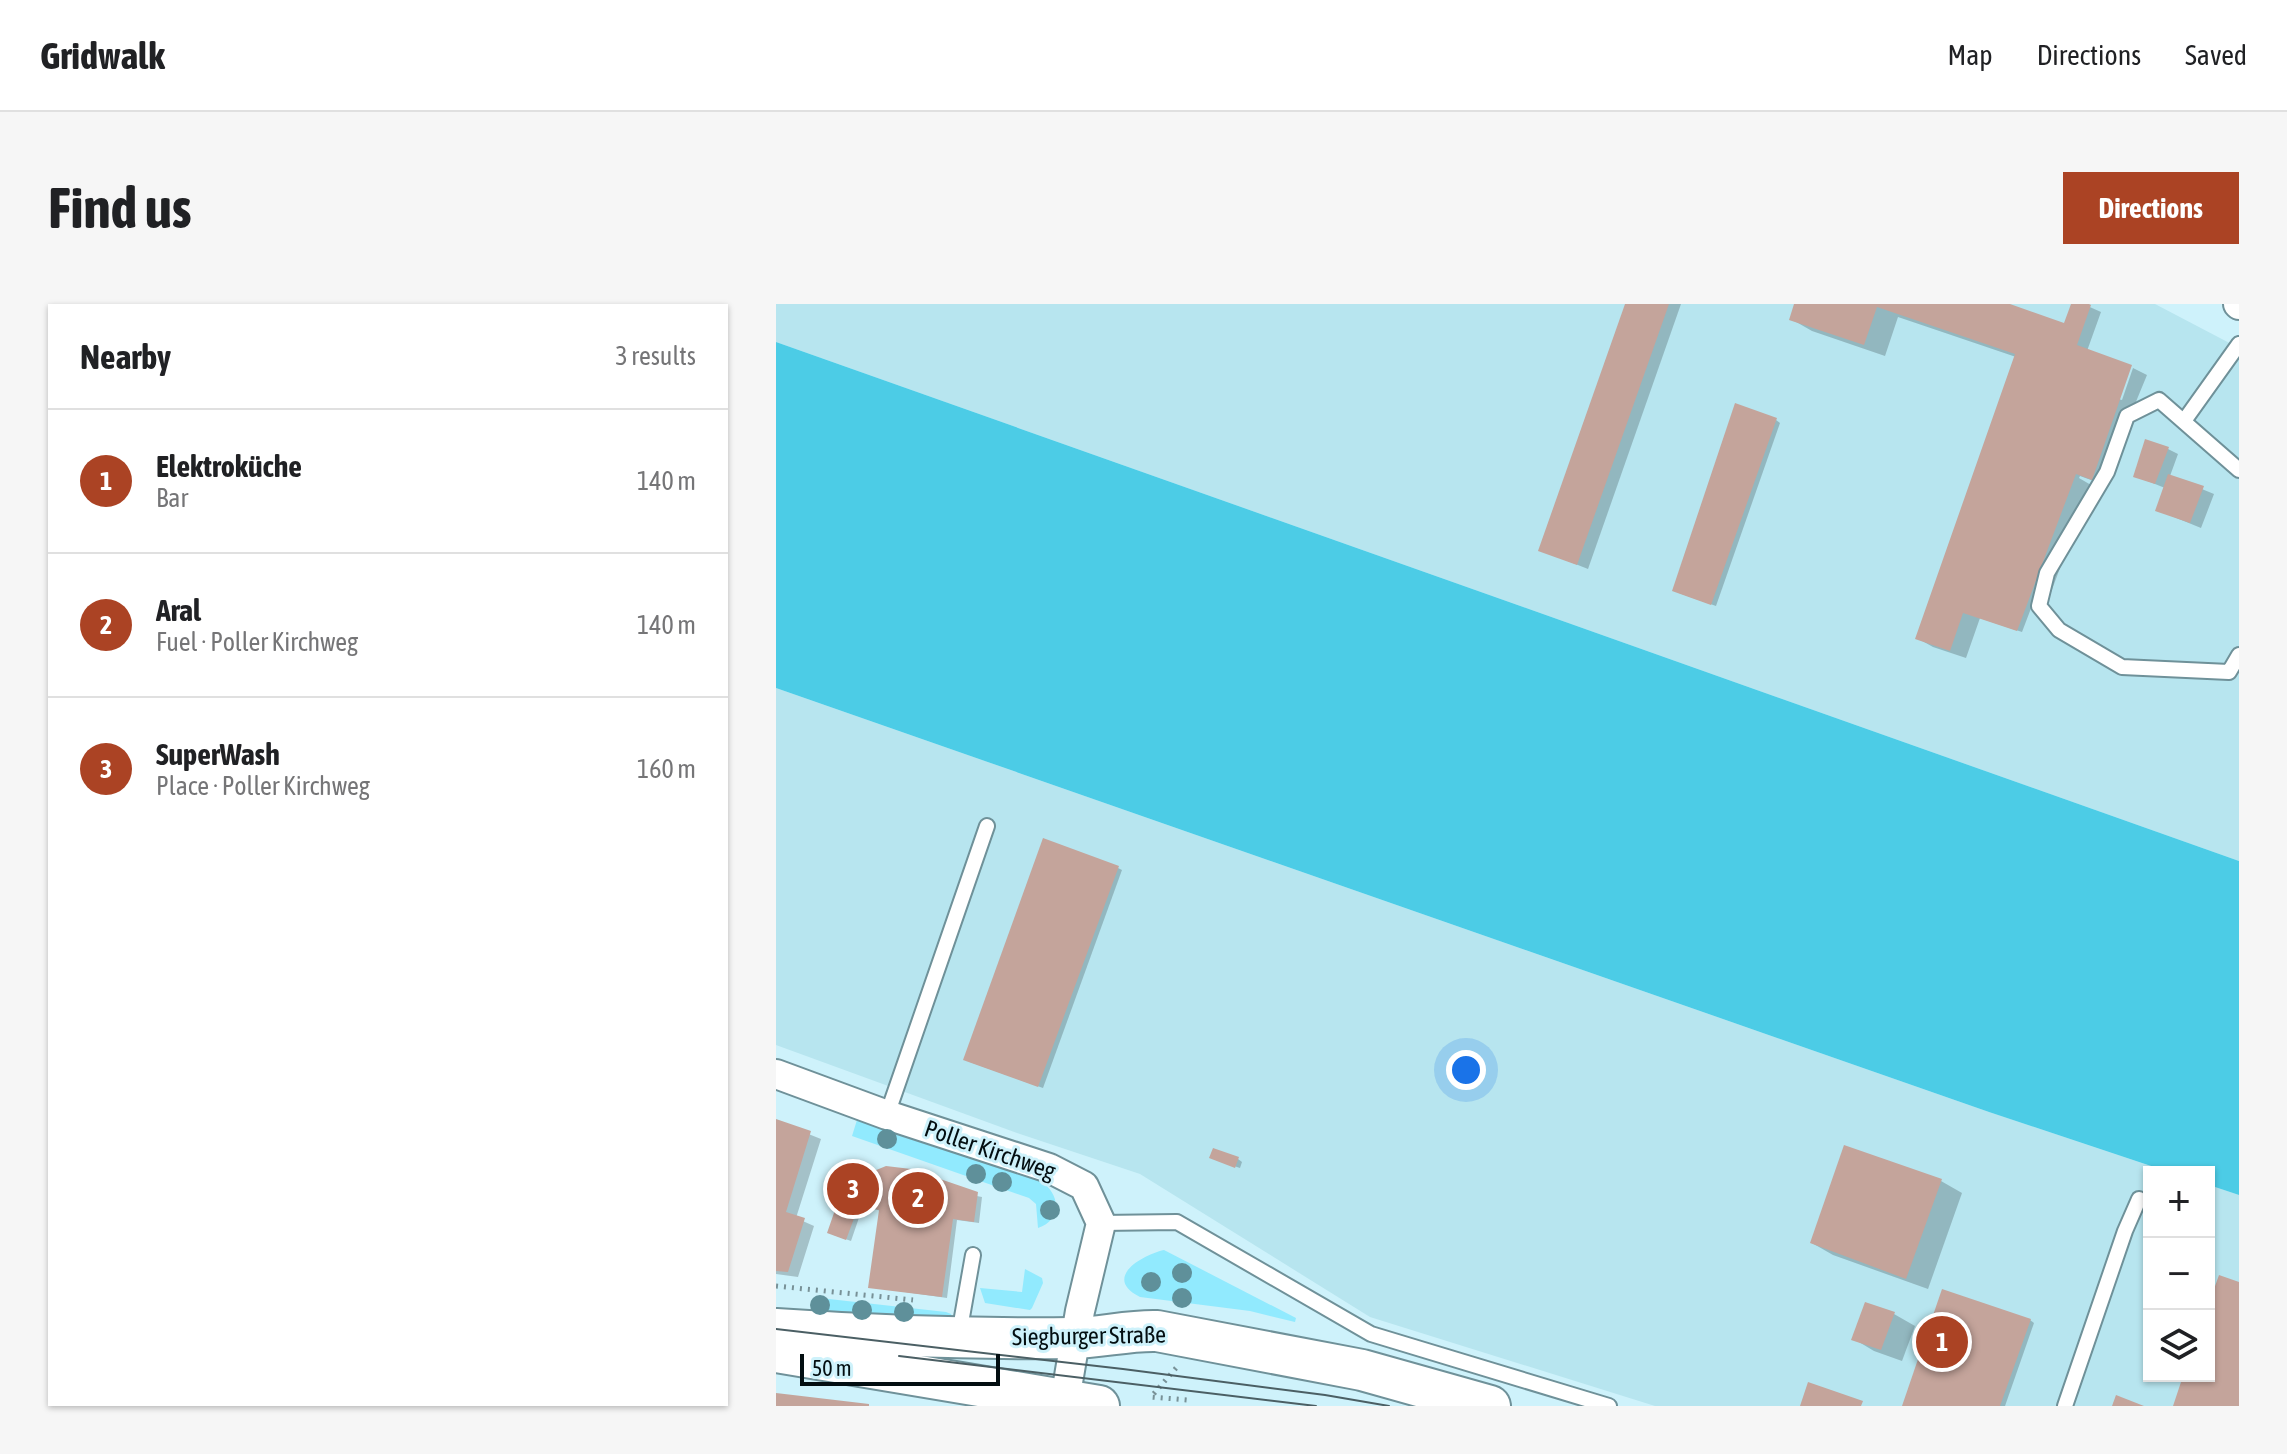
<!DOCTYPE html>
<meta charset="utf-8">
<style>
body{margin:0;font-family:"Asap Condensed",sans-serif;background:#f6f6f6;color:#202124}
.controls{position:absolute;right:24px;bottom:24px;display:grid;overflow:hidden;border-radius:0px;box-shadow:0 2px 6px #0004}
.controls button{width:72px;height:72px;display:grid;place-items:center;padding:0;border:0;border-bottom:2px solid #e0e0e0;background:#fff;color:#202124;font:40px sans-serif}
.scale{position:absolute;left:24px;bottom:20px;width:200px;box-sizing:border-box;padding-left:8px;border:4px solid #030e11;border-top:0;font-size:22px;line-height:28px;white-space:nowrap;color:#030e11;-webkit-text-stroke:6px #cef2fb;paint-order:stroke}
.you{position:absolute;left:690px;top:766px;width:28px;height:28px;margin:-20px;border:6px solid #fff;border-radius:50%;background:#1a73e8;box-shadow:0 0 0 12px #1a73e833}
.badge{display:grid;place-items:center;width:52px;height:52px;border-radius:50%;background:#ab4324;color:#fff;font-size:26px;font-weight:700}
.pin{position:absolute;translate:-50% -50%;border:4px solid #fff;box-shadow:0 2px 8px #0006}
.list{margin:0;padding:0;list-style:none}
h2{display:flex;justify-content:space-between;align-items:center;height:104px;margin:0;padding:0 32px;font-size:34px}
h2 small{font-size:26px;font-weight:400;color:#757577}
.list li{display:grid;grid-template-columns:52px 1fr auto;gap:24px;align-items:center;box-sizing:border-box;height:144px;padding:0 32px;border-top:2px solid #e0e0e0}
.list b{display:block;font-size:30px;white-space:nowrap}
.list p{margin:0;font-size:26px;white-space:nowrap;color:#757577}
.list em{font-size:26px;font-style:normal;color:#757577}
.icon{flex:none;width:44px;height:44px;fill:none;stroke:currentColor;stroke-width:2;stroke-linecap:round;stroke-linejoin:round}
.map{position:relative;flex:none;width:1463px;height:1102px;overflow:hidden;border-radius:0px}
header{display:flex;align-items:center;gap:48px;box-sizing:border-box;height:112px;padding:0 40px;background:#fff;border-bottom:2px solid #e0e0e0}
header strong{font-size:38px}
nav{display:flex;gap:44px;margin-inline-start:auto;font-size:28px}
.intro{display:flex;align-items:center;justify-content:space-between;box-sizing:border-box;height:192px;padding:0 48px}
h1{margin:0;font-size:56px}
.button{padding:20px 36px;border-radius:0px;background:#ab4324;color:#fff;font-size:28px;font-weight:700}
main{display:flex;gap:48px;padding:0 48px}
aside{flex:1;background:#fff;border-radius:0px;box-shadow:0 2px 6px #0004}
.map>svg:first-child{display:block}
</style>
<header>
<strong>Gridwalk</strong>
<nav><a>Map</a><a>Directions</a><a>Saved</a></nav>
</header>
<div class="intro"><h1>Find us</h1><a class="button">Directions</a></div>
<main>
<aside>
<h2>Nearby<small>3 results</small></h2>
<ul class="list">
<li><span class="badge">1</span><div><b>Elektroküche</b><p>Bar</p></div><em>140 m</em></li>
<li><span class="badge">2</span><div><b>Aral</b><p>Fuel · Poller Kirchweg</p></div><em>140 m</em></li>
<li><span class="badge">3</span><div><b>SuperWash</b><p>Place · Poller Kirchweg</p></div><em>160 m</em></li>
</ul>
</aside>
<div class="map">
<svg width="1463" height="1102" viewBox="0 0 1463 1102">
<rect width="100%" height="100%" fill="#cef2fb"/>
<g fill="#b7e5ef">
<polygon points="0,0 1379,0 1463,44 1463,557 0,38"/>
<polygon points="0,384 1213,808 1393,868 1373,868 1373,1072 1433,1072 1433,881 1463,891 1463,1102 879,1102 594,1013 364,870 241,829 0,741"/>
</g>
<g fill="#91eafe">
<path d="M81,816C113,827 144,839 176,848C204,856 238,862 264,877C285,889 286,916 262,924L260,900L253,894L76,832Z"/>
<path d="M388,946L520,1014L519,1018L474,1007L364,993C326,974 366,951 388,946Z"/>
<polygon points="249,965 266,974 267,979 256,1004 254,1006 209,999 204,984 246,988"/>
<polygon points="44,994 170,1008 175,1010 178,1017 42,1008 39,1000"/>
</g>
<polygon fill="#4ccce6" points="0,38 1463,557 1463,891 1433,881 1433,868 1393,868 1213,808 0,384"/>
<g fill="#0003">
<polygon points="851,0 905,0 812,265 764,246"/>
<polygon points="1020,0 1228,0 1288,21 1298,0 1307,0 1325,8 1311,47 1342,95 1346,96 1357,64 1371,71 1326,180 1304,172 1303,174 1315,181 1271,299 1259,294 1246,328 1204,314 1190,354 1157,343 1141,334 1240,53 1122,13 1109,52 1036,27 1015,15"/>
<polygon points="1000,116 1004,119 940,302 903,289"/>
<polygon points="1392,145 1402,150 1394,172 1438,190 1425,224 1381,206 1389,184 1359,172"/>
<polygon points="342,564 346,566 267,784 194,758"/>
<polygon points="0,817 45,835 20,914 38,922 22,973 0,970"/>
<polygon points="1070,844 1165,877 1186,889 1152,985 1057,951 1036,939"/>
<polygon points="462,855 466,858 464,864 440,856"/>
<polygon points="93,871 206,893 203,919 181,916 171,994 94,983 105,907 87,902 75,937 58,931"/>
<polygon points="1118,1010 1139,1022 1126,1057 1098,1047 1078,1035"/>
<polygon points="1254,1016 1258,1019 1229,1102 1128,1102"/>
</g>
<g fill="#c4a49b">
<polygon points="849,0 893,0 801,261 762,247"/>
<polygon points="1018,0 1234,0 1288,19 1295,0 1313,0 1315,1 1301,41 1356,61 1316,176 1300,170 1241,327 1187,309 1174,347 1139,335 1239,50 1101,3 1088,41 1013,16"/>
<polygon points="959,99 1001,114 935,301 896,287"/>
<polygon points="1369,135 1393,143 1379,180 1357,173"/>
<polygon points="1392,170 1428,182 1414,219 1379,207"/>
<polygon points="267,534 343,562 262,783 187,756"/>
<polygon points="0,815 35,827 10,908 29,914 12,968 0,967"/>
<polygon points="1068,841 1166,875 1130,975 1034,939"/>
<polygon points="437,844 463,853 459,864 433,854"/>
<polygon points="110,862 135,865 202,888 198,918 177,915 166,993 92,984 103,906 83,901 70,936 51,929 74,863 93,869"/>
<polygon points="1443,971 1463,978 1463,1102 1397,1102 1407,1072 1433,1072 1433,999"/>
<polygon points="1166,985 1255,1015 1224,1102 1126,1102"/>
<polygon points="1089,998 1119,1008 1105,1046 1075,1036"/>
<polygon points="1032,1078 1087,1097 1085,1102 1024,1102"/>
<polygon points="0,1089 93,1100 93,1102 0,1102"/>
<polygon points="1340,1091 1368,1102 1336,1102"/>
</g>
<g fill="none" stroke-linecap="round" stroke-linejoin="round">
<g stroke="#6f9199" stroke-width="18">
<g id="lane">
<polyline points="1408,117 1463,40"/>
<polyline points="1463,166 1383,96 1351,112 1331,168 1271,269 1263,302 1283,326 1346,363 1453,368 1463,351"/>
<polyline points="111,811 211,522"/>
<polyline points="325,919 401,918 595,1030 833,1102"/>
<polyline points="183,1030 197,951"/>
<polyline points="1289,1102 1349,927 1363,895"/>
</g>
</g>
<g stroke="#6f9199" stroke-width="32">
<g id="street">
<polyline points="1462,0 1463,1"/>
<polyline points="0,770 111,811 273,864 308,882 325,919 304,1007 289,1096"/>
</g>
</g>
<g stroke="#6f9199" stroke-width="44">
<g id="secondary">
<path d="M0,1025C99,1032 197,1035 296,1034C324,1034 352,1026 381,1027L586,1066L714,1102"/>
<polyline points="0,1048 323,1102"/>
</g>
</g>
<g stroke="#789197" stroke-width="5" stroke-dasharray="2 6" stroke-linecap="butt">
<polyline points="0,982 137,996"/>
<polyline points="400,1064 375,1093 412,1096"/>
</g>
<use href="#lane" stroke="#fff" stroke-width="14"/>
<use href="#street" stroke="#fff" stroke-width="28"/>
<use href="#secondary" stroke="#fff" stroke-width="40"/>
<g stroke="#4b5f64" stroke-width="2">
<polyline points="0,1025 347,1065 549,1091 613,1102"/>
<polyline points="123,1052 540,1102"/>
</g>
</g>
<g fill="#5f909a">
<circle cx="111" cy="835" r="10"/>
<circle cx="200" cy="870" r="10"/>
<circle cx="226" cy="878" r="10"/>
<circle cx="274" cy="906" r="10"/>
<circle cx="406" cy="969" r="10"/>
<circle cx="375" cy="978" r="10"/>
<circle cx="406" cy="994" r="10"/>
<circle cx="44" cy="1001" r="10"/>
<circle cx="86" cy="1006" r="10"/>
<circle cx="128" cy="1008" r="10"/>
</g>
<g text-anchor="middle" stroke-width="6" stroke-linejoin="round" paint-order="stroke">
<g font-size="24" fill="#030e11" stroke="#cef2fb">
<text transform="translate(214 846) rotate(19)" y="8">Poller Kirchweg</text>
<text transform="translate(313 1032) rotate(-1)" y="8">Siegburger Straße</text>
</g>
</g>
</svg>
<div class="controls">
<button>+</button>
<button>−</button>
<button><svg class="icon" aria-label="layers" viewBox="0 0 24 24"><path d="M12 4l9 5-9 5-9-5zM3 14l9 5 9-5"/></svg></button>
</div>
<div class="scale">50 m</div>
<div class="you"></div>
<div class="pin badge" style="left:1166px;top:1038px">1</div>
<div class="pin badge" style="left:142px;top:894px">2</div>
<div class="pin badge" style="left:77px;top:885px">3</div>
</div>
</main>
